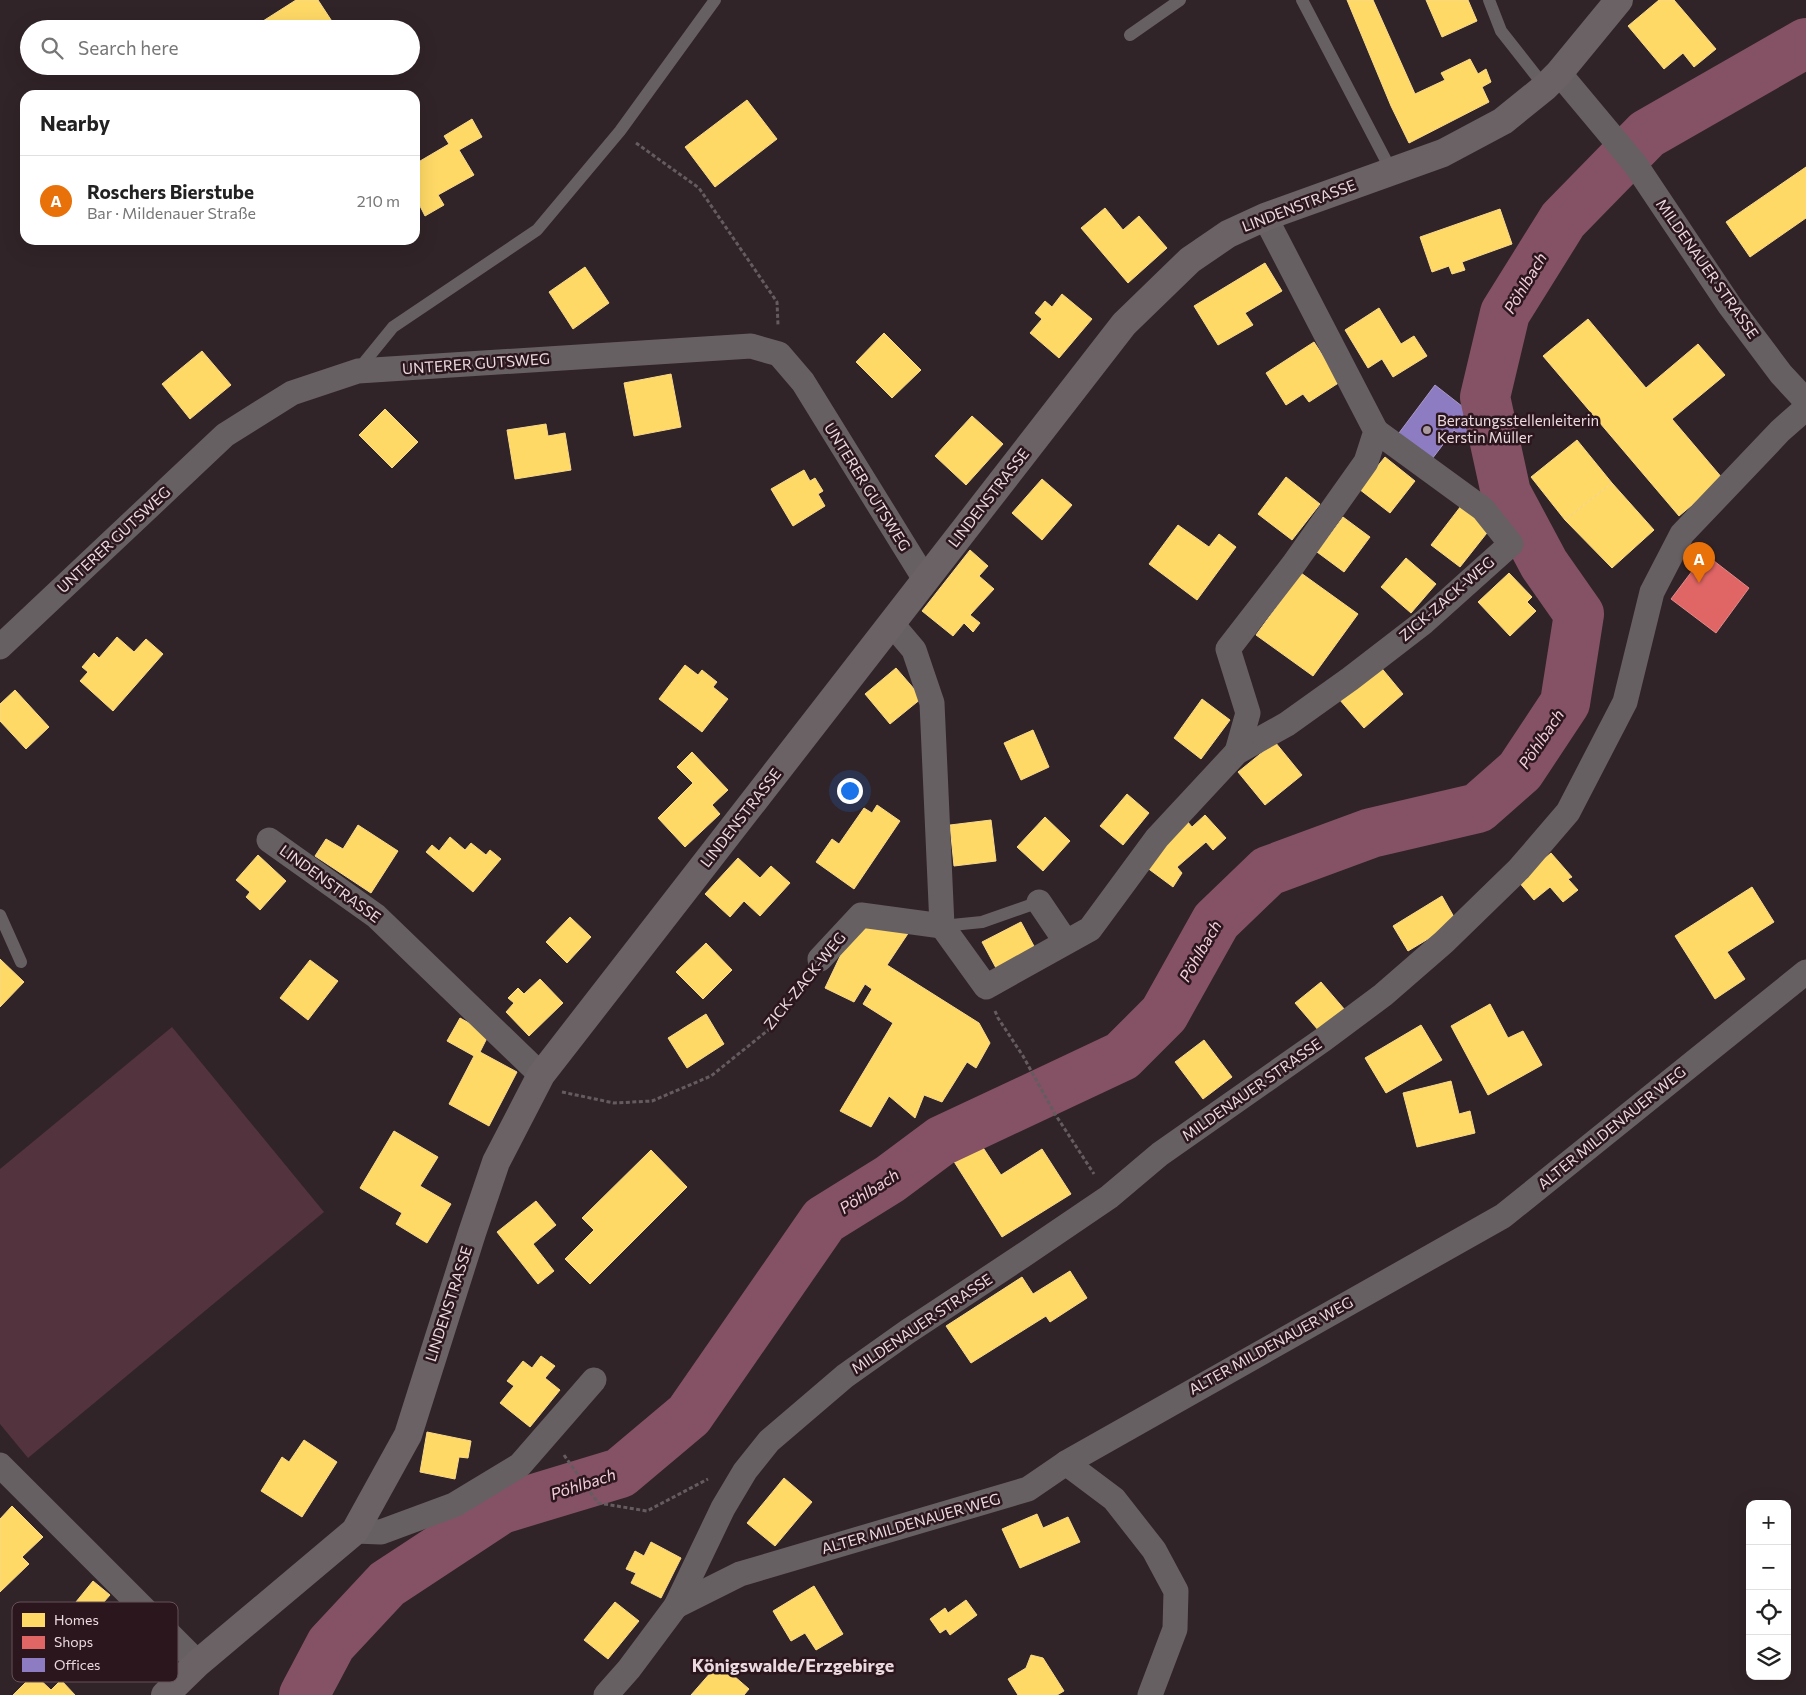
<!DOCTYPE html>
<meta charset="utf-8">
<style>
body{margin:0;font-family:Commissioner,sans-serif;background:#f2f2f2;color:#222}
.controls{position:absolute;right:15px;bottom:15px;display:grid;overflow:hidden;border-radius:10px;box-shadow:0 5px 20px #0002}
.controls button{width:45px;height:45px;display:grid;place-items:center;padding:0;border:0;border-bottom:1px solid #e0e0e0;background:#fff;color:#222;font:25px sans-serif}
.you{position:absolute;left:849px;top:790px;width:18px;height:18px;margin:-12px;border:4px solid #fff;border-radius:50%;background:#1a73e8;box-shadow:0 0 0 8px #1a73e833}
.badge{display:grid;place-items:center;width:32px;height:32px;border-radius:50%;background:#2563eb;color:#fff;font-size:16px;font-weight:700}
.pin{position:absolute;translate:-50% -41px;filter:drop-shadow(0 1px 2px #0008)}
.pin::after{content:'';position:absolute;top:26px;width:18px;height:15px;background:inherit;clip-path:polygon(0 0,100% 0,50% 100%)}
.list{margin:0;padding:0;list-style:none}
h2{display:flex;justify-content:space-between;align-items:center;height:65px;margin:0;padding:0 20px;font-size:21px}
h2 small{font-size:16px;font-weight:400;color:#767676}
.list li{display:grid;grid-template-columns:32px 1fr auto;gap:15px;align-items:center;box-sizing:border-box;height:90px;padding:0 20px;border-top:1px solid #e0e0e0}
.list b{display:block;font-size:19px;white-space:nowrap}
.list p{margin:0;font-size:16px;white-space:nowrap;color:#767676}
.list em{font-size:16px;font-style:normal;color:#767676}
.icon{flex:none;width:28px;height:28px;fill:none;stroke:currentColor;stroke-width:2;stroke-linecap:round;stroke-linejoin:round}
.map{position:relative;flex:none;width:1806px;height:1695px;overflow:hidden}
.search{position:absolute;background:#fff;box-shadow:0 5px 20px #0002;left:20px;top:20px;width:400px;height:55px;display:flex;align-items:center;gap:12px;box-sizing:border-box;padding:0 18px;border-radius:28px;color:#767676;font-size:19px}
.panel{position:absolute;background:#fff;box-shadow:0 5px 20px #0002;left:20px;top:90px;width:400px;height:155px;border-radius:15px}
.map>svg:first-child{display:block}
</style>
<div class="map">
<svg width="1806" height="1695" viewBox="0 0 1806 1695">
<rect width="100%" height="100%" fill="#312428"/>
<polygon fill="#52333e" points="172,1027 324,1212 28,1458 0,1424 0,1169"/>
<g fill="#ffd966" stroke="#f9d98a">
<polygon points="296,0 318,0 337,29 268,29 263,21"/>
<polygon points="1347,0 1373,0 1415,94 1445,80 1441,73 1470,59 1478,74 1486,69 1491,82 1482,87 1489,102 1409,143 1391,106"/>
<polygon points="1426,0 1468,0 1477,21 1442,37"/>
<polygon points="1659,0 1674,0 1716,49 1694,67 1683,53 1664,69 1628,26"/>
<polygon points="747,100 777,139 715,187 685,147"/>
<polygon points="472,119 482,137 459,150 474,175 438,195 444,205 425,216 420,206 415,208 415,164 449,144 444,136"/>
<polygon points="1806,167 1806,218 1750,257 1726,222"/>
<polygon points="1105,208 1123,230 1139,216 1167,248 1128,283 1081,228"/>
<polygon points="1500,209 1512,244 1462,262 1465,270 1452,274 1449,266 1432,272 1420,237"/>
<polygon points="1265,263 1282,291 1245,313 1253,325 1218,345 1194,306"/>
<polygon points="585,267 609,303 573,329 549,292"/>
<polygon points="1062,294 1092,319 1059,358 1030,333 1042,319 1035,313 1045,301 1052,307"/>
<polygon points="1379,308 1401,344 1414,336 1427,356 1393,377 1382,359 1368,368 1345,330"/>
<polygon points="1588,319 1646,388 1698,344 1725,375 1672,419 1723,479 1679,516 1543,356"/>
<polygon points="884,333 921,370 892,398 856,362"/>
<polygon points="1314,342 1340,382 1309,402 1303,394 1286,405 1266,373"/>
<polygon points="202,351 231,385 190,419 162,384"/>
<polygon points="671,374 681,427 634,436 624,383"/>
<polygon points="385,409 418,442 392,468 359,435"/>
<polygon points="972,416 1003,444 966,485 935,456"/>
<polygon points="546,424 548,436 565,433 571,470 515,479 507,430"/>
<polygon points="1577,440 1612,483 1565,520 1531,477"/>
<polygon points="1385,457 1415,481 1390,513 1359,489"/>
<polygon points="804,470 810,481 815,478 823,491 818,494 825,506 793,526 771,489"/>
<polygon points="1286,477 1320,504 1292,540 1258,514"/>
<polygon points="1042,479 1072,505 1042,540 1012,513"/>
<polygon points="1612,483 1654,530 1612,568 1565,520"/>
<polygon points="1461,506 1490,529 1460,567 1431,545"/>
<polygon points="1343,517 1370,537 1344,572 1317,552"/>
<polygon points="1178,525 1209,547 1219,534 1236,547 1197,600 1149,564"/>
<polygon points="970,550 988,566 979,576 994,589 970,615 980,623 973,632 964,623 953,636 922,611"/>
<polygon points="1406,558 1436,584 1411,613 1381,587"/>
<polygon points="1301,573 1358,614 1313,676 1256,635"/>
<polygon points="1509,573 1532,597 1527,602 1536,611 1510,636 1478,602"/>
<polygon points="117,637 134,652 146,639 163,654 113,711 80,681 88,672 82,667 94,653 99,658"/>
<polygon points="685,665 698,675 702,670 717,682 713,687 728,699 702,732 659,699"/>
<polygon points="1379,665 1403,694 1364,728 1339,699"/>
<polygon points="896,668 922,698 890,724 865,694"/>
<polygon points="15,690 49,727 26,749 0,721 0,704"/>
<polygon points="1202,699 1230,720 1201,759 1174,738"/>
<polygon points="1033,730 1049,767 1021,780 1004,743"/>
<polygon points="1275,742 1302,775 1265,805 1238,772"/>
<polygon points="692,752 728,790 712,805 720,814 685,847 658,818 693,783 677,767"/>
<polygon points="1127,794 1149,813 1123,845 1100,826"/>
<polygon points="877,805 900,821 854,889 816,862 832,839 839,844 864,808 872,813"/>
<polygon points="1205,815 1226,838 1213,850 1206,842 1177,867 1182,873 1173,887 1146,867 1187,821 1192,827"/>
<polygon points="1045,817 1070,841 1043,871 1017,847"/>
<polygon points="991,820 996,861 954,866 950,825"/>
<polygon points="358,825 398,851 371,893 315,856 326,839 343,849"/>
<polygon points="450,837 465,850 471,843 486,855 490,850 501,859 473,892 426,852 432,845 439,851"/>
<polygon points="1551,853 1572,877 1568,879 1578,890 1563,902 1550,887 1534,900 1518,881"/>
<polygon points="258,855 286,881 260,910 246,897 250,892 236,880"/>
<polygon points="738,858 760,878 771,866 790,883 760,916 744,901 730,917 705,894"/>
<polygon points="1752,887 1774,922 1727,952 1745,979 1715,999 1675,936"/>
<polygon points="1442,896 1454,917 1443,930 1408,951 1393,926"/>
<polygon points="570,917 591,937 567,963 546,942"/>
<polygon points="1021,922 1035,948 996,968 982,942"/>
<polygon points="855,925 909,932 887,965 979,1023 990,1043 976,1068 967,1062 942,1102 924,1095 915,1118 889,1096 871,1127 840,1111 893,1023 863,1004 872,989 865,984 854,1002 825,988"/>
<polygon points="706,943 732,970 703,999 676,972"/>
<polygon points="0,959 24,982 0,1007"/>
<polygon points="310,960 338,981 308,1020 280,998"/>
<polygon points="540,979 563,1003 529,1036 506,1012 514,1003 508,998 518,988 524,994"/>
<polygon points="1321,982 1345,1010 1319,1031 1295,1003"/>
<polygon points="1490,1004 1508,1038 1523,1031 1542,1065 1488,1095 1451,1026"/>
<polygon points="706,1014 724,1044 687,1068 668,1038"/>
<polygon points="460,1018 489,1034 480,1052 517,1072 489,1126 449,1104 474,1056 447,1041"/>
<polygon points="1421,1025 1442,1060 1386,1093 1365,1058"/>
<polygon points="1204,1040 1232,1077 1203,1099 1175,1062"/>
<polygon points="1451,1081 1459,1114 1470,1111 1475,1133 1417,1147 1403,1093"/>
<polygon points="394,1131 438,1157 420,1186 451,1204 427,1243 396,1224 402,1213 360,1188"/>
<polygon points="980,1143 1001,1175 1042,1149 1071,1194 1002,1237 953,1160"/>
<polygon points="651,1150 687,1187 590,1284 565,1259 594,1230 582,1218"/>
<polygon points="536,1201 556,1225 533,1244 554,1271 538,1284 497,1232"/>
<polygon points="1070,1271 1087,1298 1050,1322 1046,1316 971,1363 946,1326 1022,1277 1033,1294"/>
<polygon points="541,1356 555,1366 545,1378 560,1390 530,1427 500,1403 514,1386 507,1381 523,1361 532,1368"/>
<polygon points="427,1432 471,1441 468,1458 459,1457 455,1479 420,1472"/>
<polygon points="304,1440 337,1462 302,1517 261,1491 282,1457 289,1462"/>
<polygon points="784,1478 812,1502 775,1546 747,1523"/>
<polygon points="12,1506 43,1537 22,1557 29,1564 0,1592 0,1519"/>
<polygon points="1037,1514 1043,1528 1068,1517 1080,1542 1020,1568 1002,1529"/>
<polygon points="651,1542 681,1558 661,1598 631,1583 636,1573 626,1569 635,1551 644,1556"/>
<polygon points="93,1581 110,1595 96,1611 117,1629 115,1632 132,1649 140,1639 161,1657 141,1681 120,1664 116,1667 99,1650 96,1653 58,1624"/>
<polygon points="814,1586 843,1634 816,1650 805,1633 791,1641 773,1611"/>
<polygon points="966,1600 977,1615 950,1635 946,1629 940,1633 930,1619 945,1608 948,1613"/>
<polygon points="615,1602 639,1621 608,1659 584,1640"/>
<polygon points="1031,1655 1043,1658 1064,1691 1057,1695 1018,1695 1008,1679 1026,1668"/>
<polygon points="719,1663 749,1689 744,1695 691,1695"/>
<polygon points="34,1674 51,1690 61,1680 75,1695 13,1695"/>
</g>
<polygon fill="#e06666" stroke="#e3898a" points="1705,554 1749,588 1716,633 1671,599"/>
<polygon fill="#8e7cc3" stroke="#aa98cb" points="1435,385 1481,421 1466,440 1454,430 1432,459 1399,433"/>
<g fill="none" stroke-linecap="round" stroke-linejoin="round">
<polyline stroke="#855265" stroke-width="50" points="304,1695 331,1644 387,1584 501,1509 620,1473 689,1415 824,1220 890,1179 941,1141 1122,1056 1164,1014 1216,921 1268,871 1371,833 1478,808 1520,771 1565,703 1579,614 1544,564 1506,493 1485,397 1505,313 1563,220 1647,134 1806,43"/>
<g stroke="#645c5f" stroke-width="3" stroke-dasharray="4 2.5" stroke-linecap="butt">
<polyline points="636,143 699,188 777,302 778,325"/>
<polyline points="995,1011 998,1018 1023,1056 1055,1114 1094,1174"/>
<polyline points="562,1092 614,1103 652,1101 711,1076 772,1027 805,980"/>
<polyline points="564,1455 598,1503 647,1511 708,1479"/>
</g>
<g stroke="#676063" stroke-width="12">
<polyline points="1302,0 1392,172"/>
<polyline points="1489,0 1501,31 1545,87"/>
<polyline points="1130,35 1180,0"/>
<polyline points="358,370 393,327 537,230 620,131 715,0"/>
<polyline points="0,915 21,962"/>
<polyline points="942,926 982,922 1039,902"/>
</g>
<g stroke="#676063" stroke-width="25">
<polyline points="1559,73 1635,164 1730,306 1781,374 1806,401"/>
<polyline points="892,624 914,650 932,703 942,926 986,987 1090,929 1157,838 1237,752 1287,724 1350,679 1424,622 1511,544 1483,509 1376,431"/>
<polyline points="0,647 225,435 292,393 358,371 751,346 779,354 803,382 926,581"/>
<polyline points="1237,752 1248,713 1228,649 1293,565 1366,462 1376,431 1265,217"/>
<polyline points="269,840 376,916 541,1075"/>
<polyline points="1039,902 1066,942"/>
<polyline points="820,959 861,915 942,926"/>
<polyline points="1066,1463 1114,1499 1154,1550 1176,1591 1175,1629 1150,1695"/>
<polyline points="0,1465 198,1663"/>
<polyline points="355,1531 381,1532 454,1505 520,1465 594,1380"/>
<polyline points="676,1606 740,1574 1028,1489 1066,1463 1503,1216 1806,972"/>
<polyline points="606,1695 629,1669 676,1606 723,1508 745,1471 769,1441 845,1376 907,1332 1022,1256 1109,1197 1160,1154 1324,1039 1383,995 1444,942 1519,869 1568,812 1625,702 1652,592 1682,534 1780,431 1806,408"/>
</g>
<polyline stroke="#6a6264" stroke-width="28" points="165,1695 198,1663 355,1531 408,1435 472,1233 496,1162 541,1075 1124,324 1190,260 1228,234 1265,217 1443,153 1503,121 1545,87 1559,73 1619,0"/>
</g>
<circle fill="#a99a9f" stroke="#2c161e" stroke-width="2" cx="1427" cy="430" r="5"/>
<g text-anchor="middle" stroke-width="5" stroke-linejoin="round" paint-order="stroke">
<g font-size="15" fill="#eadadf" stroke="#2c161e">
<text transform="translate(1299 206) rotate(-21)" y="5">LINDENSTRASSE</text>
<text transform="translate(1707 269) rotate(55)" y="5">MILDENAUER STRASSE</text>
<text transform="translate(476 364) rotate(-4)" y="5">UNTERER GUTSWEG</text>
<text transform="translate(867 487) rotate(58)" y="5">UNTERER GUTSWEG</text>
<text transform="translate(989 498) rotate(-52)" y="5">LINDENSTRASSE</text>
<text transform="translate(114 540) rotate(-43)" y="5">UNTERER GUTSWEG</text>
<text transform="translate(1447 599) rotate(-41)" y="5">ZICK-ZACK-WEG</text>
<text transform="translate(741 818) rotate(-52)" y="5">LINDENSTRASSE</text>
<text transform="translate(330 884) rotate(36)" y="5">LINDENSTRASSE</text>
<text transform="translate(805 981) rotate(-51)" y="5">ZICK-ZACK-WEG</text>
<text transform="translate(1252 1090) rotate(-35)" y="5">MILDENAUER STRASSE</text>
<text transform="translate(1612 1128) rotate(-39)" y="5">ALTER MILDENAUER WEG</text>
<text transform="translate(449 1304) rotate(-72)" y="5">LINDENSTRASSE</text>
<text transform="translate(922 1324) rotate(-34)" y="5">MILDENAUER STRASSE</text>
<text transform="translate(1271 1346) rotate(-29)" y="5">ALTER MILDENAUER WEG</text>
<text transform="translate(911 1524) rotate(-16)" y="5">ALTER MILDENAUER WEG</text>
</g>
<g font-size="15" fill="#eadadf" stroke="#2c161e" text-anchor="start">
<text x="1437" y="426">Beratungsstellenleiterin<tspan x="1437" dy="17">Kerstin Müller</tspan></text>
</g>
<g font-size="16" font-style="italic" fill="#f4d0dc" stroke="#2c161e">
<text transform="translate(1525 283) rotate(-59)" y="6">Pöhlbach</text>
<text transform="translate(1541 739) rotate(-56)" y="6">Pöhlbach</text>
<text transform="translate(1200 951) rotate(-60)" y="6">Pöhlbach</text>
<text transform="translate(869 1191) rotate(-33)" y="6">Pöhlbach</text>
<text transform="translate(583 1484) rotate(-18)" y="6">Pöhlbach</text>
</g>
<g font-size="18" font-weight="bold" fill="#eadadf" stroke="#2c161e">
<text x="793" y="1672">Königswalde/Erzgebirge</text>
</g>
</g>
<rect x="12" y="1602" width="166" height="80" rx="8" fill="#2c161e" stroke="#655158" stroke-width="1"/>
<rect x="22" y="1613" width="23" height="14" fill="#ffd966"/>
<rect x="22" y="1636" width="23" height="13" fill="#e06666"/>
<rect x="22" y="1658" width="23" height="14" fill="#8e7cc3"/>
<g font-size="14" fill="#eadadf">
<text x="54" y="1625">Homes</text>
<text x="54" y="1647">Shops</text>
<text x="54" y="1670">Offices</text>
</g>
</svg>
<div class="controls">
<button>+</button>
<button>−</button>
<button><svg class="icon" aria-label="locate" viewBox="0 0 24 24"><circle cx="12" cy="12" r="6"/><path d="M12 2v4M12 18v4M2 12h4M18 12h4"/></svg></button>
<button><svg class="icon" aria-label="layers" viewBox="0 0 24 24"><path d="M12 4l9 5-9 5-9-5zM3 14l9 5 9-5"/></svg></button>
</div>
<div class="you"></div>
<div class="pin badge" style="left:1699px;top:583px;background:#e8710a">A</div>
<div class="search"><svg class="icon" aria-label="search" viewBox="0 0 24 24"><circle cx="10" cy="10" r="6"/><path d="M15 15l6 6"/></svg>Search here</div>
<section class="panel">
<h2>Nearby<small></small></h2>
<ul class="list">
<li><span class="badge" style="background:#e8710a">A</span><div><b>Roschers Bierstube</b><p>Bar · Mildenauer Straße</p></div><em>210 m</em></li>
</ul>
</section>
</div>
